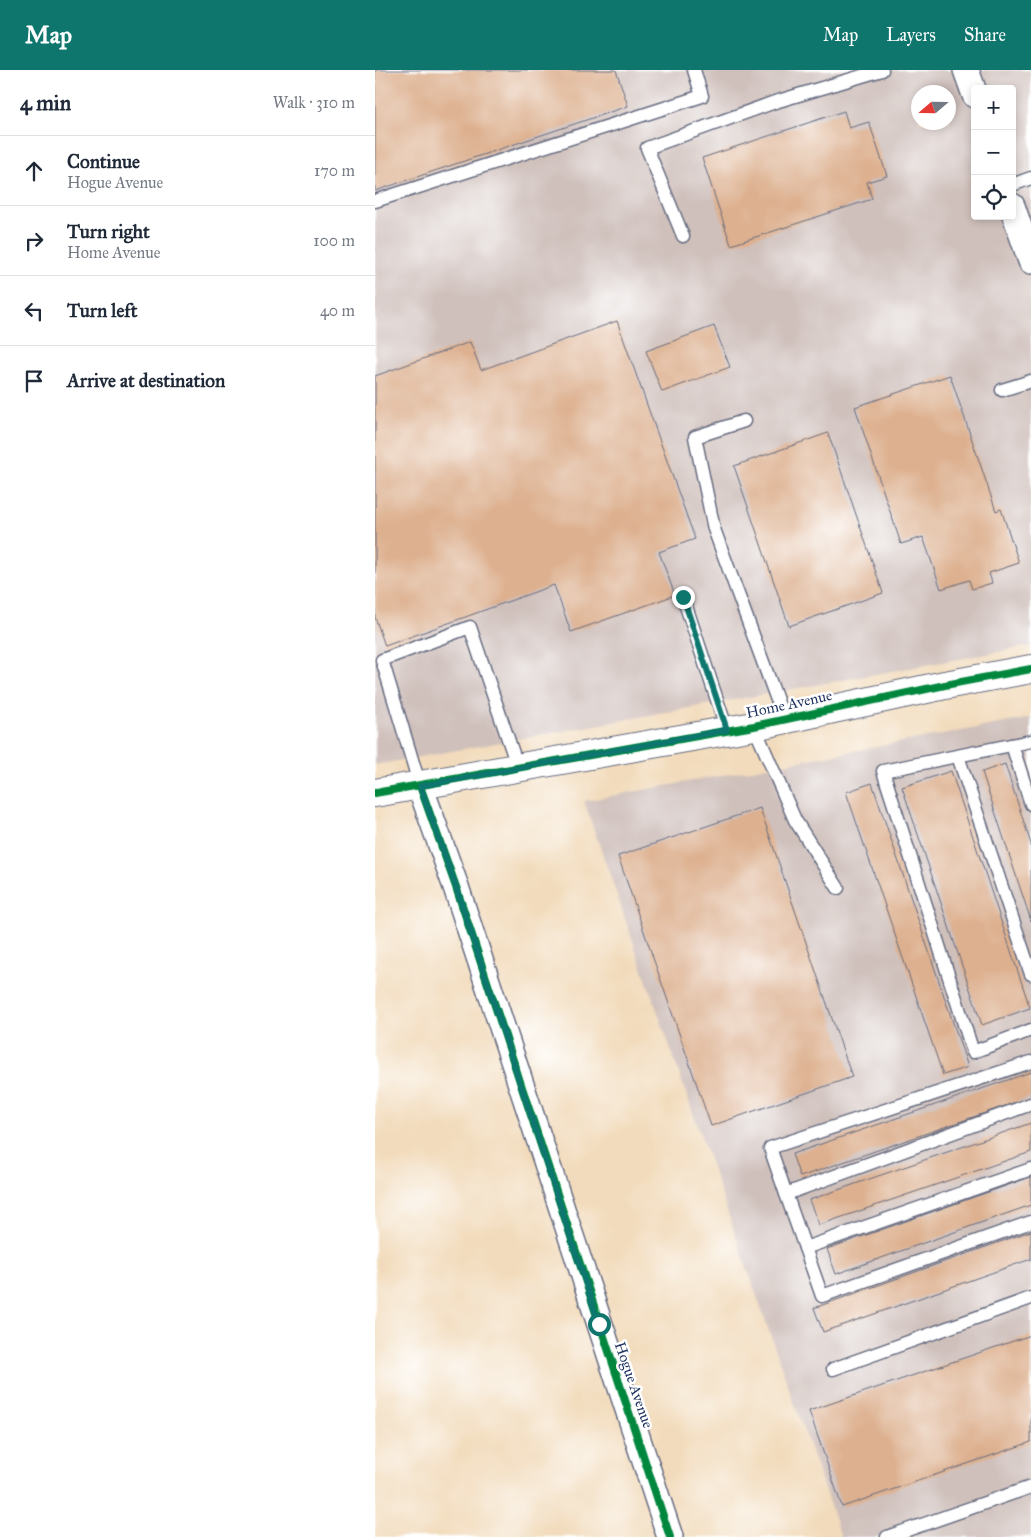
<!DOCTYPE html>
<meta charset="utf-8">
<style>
body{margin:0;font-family:"IM FELL Great Primer",serif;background:#f6f6f7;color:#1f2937}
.controls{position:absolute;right:15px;top:15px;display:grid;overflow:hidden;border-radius:5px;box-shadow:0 2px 8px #0003}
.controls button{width:45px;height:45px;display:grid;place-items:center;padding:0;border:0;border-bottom:1px solid #e0e1e3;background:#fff;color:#1f2937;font:25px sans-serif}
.compass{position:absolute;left:536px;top:15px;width:45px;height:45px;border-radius:50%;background:#fff;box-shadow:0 2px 8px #0003;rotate:250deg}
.stop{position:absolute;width:15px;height:15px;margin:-11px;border:4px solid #0f766e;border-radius:50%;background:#fff}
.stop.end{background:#0f766e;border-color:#fff;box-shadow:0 1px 5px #0008}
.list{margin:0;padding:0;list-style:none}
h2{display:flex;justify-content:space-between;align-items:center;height:65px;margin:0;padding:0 20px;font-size:21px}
h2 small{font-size:16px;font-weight:400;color:#747a83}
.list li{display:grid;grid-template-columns:32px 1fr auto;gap:15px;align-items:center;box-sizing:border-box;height:70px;padding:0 20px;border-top:1px solid #e0e1e3}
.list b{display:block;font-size:19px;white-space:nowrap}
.list p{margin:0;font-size:16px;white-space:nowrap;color:#747a83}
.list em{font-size:16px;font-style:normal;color:#747a83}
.icon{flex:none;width:28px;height:28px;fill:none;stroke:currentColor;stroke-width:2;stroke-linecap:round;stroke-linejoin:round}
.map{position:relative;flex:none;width:656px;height:1467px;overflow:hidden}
header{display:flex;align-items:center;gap:30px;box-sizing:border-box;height:70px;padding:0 25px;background:#0f766e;color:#fff}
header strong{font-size:24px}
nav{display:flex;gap:28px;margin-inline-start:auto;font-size:18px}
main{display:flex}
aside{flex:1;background:#fff}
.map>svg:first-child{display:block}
</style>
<header>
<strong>Map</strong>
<nav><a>Map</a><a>Layers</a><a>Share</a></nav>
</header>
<main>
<aside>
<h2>4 min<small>Walk · 310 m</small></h2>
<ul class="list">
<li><svg class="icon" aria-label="ahead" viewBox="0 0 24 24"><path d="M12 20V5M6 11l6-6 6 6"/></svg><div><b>Continue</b><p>Hogue Avenue</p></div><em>170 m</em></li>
<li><svg class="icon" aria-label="right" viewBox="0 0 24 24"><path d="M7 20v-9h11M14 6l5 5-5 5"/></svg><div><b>Turn right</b><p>Home Avenue</p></div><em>100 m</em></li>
<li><svg class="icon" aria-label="left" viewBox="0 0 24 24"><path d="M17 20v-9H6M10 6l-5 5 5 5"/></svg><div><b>Turn left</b></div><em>40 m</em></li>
<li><svg class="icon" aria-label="arrive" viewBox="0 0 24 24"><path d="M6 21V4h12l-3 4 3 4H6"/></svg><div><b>Arrive at destination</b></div></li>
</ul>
</aside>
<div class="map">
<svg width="656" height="1467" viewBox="0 0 656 1467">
<rect width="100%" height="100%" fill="#fff"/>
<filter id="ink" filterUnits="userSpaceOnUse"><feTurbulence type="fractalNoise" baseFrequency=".02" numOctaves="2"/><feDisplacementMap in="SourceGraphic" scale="10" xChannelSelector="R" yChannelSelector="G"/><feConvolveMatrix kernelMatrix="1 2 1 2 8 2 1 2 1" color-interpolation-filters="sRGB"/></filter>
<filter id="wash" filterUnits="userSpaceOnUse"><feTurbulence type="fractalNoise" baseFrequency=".0096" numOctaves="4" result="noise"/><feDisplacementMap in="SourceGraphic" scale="20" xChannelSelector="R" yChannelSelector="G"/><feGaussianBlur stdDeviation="1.12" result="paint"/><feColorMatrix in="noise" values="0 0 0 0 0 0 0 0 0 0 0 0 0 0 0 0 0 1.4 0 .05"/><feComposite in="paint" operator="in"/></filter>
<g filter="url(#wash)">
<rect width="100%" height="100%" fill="#f2dbbc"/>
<g fill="#cfc0bb" fill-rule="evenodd">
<path d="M0,0H656V576L0,695ZM600,19H637V146H600ZM544,22H574V52H544Z"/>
<polygon points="656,648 656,1467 466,1467 209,731"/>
</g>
<g id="blocks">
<g fill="#ddb08f">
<polygon points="0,0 241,0 253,36 0,121"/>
<polygon points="469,41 474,58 494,52 512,106 492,112 497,129 356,175 327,88"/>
<polygon points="242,251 320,469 284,482 300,525 196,562 179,515 10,576 0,547 0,306 95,272 106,300"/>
<polygon points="339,256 355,297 287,322 271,281"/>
<polygon points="575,305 621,441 626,439 644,493 614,503 617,513 597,519 594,510 566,519 548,467 526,474 480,337"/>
<polygon points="453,363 508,523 414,556 359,396"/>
<polygon points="630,694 656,774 656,851 607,702"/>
<polygon points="576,701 655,938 607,955 527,717"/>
<polygon points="497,713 593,997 568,1005 471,722"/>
<polygon points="385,738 477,1007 336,1056 243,786"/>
<polygon points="656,1002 656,1027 425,1107 417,1084"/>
<polygon points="656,1053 656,1082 444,1155 434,1130"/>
<polygon points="656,1107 656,1135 461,1204 452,1179"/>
<polygon points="656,1161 656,1189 448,1262 439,1238"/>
<polygon points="656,1265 656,1372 467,1437 434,1341"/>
</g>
</g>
</g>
<g filter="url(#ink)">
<use href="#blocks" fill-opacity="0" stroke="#666b7f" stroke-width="1"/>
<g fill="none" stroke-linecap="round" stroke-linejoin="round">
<g stroke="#666b7f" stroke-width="15">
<g id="lane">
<polyline points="637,115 656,108"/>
<polyline points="0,131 327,26 319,0"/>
<polyline points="308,166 272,78 400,32 507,0"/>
<polyline points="627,320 656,311"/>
<polyline points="369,351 320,367 339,459 409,649"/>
<polyline points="308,527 352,660"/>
<polyline points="379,656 420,750 463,818"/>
<polyline points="656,671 508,701 598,982 656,960"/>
<polyline points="637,675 656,734"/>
<polyline points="583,686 656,904"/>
<polyline points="45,716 7,590 95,557 143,698"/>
<polyline points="656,1034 411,1124 447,1226 656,1152"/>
<polyline points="411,1124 395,1078 656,992"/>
<polyline points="430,1178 656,1099"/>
<polyline points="458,1299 656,1228"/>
<polyline points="512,1467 656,1417"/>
</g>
</g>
<g stroke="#666b7f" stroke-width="28">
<g id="street">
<polyline points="591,0 600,25"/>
<polyline points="637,136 656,191"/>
<polyline points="45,716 81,817 295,1467"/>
</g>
</g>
<g stroke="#666b7f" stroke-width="30">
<polyline id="secondary" points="0,723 379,656 570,615 656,599"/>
</g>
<use href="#lane" stroke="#fff" stroke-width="12"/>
<use href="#street" stroke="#fff" stroke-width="25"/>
<use href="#secondary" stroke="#fff" stroke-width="28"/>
<g stroke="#fff" stroke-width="11">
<g id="cycleway">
<polyline points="45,716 81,817 295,1467"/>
<polyline points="0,723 379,656 570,615 656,599"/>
</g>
</g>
<use href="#cycleway" stroke="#00873e" stroke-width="8"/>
</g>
</g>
<g fill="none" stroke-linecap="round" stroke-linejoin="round" filter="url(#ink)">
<polyline stroke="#0f766e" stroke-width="6" points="224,1254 81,817 45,716 352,660 308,527"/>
</g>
<g text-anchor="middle" stroke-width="5" stroke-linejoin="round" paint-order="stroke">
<g font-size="15" fill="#1b2f5e" stroke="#fff">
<text transform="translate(414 634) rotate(-12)" y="5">Home Avenue</text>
<text transform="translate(259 1315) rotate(71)" y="5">Hogue Avenue</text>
</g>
</g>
</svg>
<div class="controls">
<button>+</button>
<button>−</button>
<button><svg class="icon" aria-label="locate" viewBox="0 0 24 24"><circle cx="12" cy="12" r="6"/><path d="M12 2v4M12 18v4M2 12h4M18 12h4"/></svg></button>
</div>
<svg class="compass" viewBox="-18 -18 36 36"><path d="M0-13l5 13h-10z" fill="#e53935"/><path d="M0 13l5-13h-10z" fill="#747a83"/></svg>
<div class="stop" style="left:224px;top:1254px"></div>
<div class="stop end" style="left:308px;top:527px"></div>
</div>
</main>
